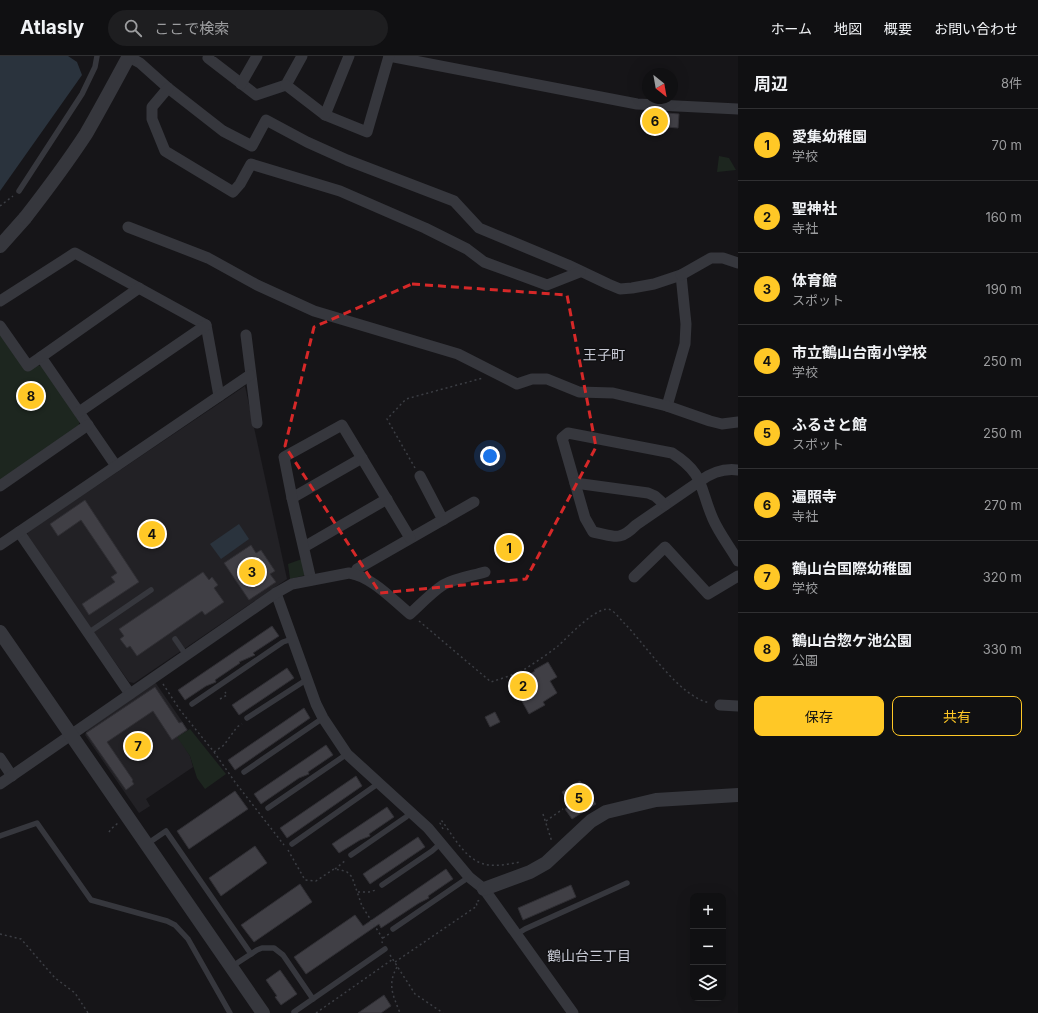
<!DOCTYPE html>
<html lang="ja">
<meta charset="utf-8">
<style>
body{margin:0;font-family:Inter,"Noto Sans JP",sans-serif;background:#1e1e20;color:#f1f3f6}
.controls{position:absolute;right:12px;bottom:12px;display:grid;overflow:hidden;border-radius:8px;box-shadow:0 4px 16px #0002}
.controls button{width:36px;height:36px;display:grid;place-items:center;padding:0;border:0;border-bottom:1px solid #303032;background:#101012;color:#f1f3f6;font:20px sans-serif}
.compass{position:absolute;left:642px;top:12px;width:36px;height:36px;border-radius:50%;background:#101012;box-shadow:0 4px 16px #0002;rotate:149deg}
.you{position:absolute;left:490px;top:400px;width:14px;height:14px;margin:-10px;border:3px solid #fff;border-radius:50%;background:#1a73e8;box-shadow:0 0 0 6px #1a73e833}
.badge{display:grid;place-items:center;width:26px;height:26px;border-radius:50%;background:#ffc826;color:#111;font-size:13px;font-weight:700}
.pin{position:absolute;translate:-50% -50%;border:2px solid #fff;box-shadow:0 1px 4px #0006}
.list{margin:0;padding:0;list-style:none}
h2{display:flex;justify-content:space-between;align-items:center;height:52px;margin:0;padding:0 16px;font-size:17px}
h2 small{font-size:13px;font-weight:400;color:#9c9d9f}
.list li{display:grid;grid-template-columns:26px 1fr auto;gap:12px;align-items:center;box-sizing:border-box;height:72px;padding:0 16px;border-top:1px solid #303032}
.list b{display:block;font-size:15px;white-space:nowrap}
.list p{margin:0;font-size:13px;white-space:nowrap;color:#9c9d9f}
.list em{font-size:13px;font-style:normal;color:#9c9d9f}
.actions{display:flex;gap:8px;padding:12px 16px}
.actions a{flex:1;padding:9px 0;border:1px solid #ffc826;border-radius:8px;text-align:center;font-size:14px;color:#ffc826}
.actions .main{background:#ffc826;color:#111}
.icon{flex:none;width:22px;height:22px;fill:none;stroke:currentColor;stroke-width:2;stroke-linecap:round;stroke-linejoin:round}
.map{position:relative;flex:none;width:738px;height:957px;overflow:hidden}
header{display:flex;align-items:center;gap:24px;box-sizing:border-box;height:56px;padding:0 20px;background:#101012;border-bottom:1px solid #303032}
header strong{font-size:19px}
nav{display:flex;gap:22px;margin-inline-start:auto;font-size:14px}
.search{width:280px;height:36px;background:#1e1e20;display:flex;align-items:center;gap:10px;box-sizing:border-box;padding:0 14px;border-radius:22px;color:#9c9d9f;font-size:15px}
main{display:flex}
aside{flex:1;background:#101012}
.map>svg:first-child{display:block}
</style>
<header>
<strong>Atlasly</strong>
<div class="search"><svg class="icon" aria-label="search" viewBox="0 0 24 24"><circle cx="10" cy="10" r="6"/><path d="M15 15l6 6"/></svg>ここで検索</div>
<nav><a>ホーム</a><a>地図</a><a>概要</a><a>お問い合わせ</a></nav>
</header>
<main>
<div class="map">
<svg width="738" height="957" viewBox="0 0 738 957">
<rect width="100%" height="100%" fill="#161518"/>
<g fill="#222125">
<polygon points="245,330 287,523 134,627 129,626 26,481 28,476"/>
<polygon points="155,626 188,674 178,681 190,700 193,711 146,743 150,750 139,757 85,679 87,674"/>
</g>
<g fill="#1d261f">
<polygon points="719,100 729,102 736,114 717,116"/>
<polygon points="0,278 26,315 35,309 42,310 79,365 79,370 0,425"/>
<polygon points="302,503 306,519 290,523 288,508"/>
<polygon points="190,673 226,718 205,733 197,722 190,700 177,681"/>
</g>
<g fill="#2a333d">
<polygon points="0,0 68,0 77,6 82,19 0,135"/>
<polygon points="239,468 249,483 221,503 210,488"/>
</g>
<g fill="#403f45" stroke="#302f34">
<polygon points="667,57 679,58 678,72 666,71"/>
<polygon points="85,444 139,526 89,559 82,548 115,526 111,521 117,517 81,464 58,480 50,468"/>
<polygon points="251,489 256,497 261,494 275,515 270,518 276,526 249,544 224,507"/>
<polygon points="203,516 209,524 212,521 218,529 214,532 224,546 205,559 202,555 137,600 130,590 127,592 120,583 124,580 119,573"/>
<polygon points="272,570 279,580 253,597 255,599 239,606 240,607 215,624 216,626 206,630 185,644 178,634"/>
<polygon points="548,606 557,621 550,625 557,637 543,646 545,649 529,658 518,638 516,639 511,630 535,615 534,614"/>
<polygon points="287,612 294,622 239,659 232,649"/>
<polygon points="155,631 179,667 182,666 187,674 172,684 153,655 107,686 133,724 132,725 134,728 126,734 86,677"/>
<polygon points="304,652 310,662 235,714 228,704"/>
<polygon points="495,656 500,666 490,671 485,661"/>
<polygon points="326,689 333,699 308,716 309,718 299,722 261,748 254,738"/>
<polygon points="356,720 362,730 287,782 280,772"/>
<polygon points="580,725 596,748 572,763 565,753 570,749 562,736"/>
<polygon points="235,735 248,753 189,793 177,775"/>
<polygon points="387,751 394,761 369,778 370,780 360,784 339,797 332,788"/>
<polygon points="418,781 425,791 370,828 363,818"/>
<polygon points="255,790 267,807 221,840 209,822"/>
<polygon points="446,813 453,823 428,840 429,842 419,847 381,872 379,868 306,918 294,901 355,859 363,870"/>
<polygon points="300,828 312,846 254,886 241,869"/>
<polygon points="571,829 576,841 523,864 518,852"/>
<polygon points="280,914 297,938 281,949 275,941 277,940 266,924"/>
<polygon points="384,939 391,950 381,957 358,957"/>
</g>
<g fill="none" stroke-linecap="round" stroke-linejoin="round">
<g stroke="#3c3e44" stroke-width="1.5" stroke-dasharray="2 3" stroke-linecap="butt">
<polyline points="0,150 13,140"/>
<polyline points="415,412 387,363 406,343 483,322"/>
<path d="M419,565L491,626C502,622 515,619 525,613C536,606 548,598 558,590C567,582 599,547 611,554C616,557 620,563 624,567C647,590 679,641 710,647"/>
<polyline points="163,628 180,654 214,696 235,726 284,789"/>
<polyline points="220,643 227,639 225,636"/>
<polyline points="214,696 224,689 237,671 242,668"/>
<polyline points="543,758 552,786"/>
<polyline points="546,765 563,753"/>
<path d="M443,773L440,767V765H442C454,781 467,807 489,809C499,810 510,808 520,806"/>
<polyline points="109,776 111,773 118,767"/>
<polyline points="288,794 305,824 316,825 334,813 341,814 347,816 352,821 362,850 383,883 382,887"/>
<polyline points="335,813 346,804"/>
<polyline points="358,836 369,836 376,834"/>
<polyline points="0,878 21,883 55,922 75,937 88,957"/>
<polyline points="383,882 389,878"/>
<polyline points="390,899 415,938 443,957"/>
<polyline points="395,906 477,850 476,846 480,844"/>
<path d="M397,911C387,929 393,939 400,957"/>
<polyline points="316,957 393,903"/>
</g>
<g stroke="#36373d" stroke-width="5.5">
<polyline points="19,135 82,38 95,11 97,0"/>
<polyline points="88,577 151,534"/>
<polyline points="175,583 186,599"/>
<polyline points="192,648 283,586 292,583"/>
<polyline points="247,662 306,624"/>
<polyline points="244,716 323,662"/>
<polyline points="268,752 347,698"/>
<polyline points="0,780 37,767 91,844 167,865 175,869 188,883 230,957"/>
<polyline points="147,788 166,775 251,898"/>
<polyline points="292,788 379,727"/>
<polyline points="351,799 406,761 411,756"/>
<polyline points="382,829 432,795 441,787"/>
<polyline points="393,873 469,821"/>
<polyline points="517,878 525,873 627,827"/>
<polyline points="231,911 257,894 262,892 274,892 283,899 313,943"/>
<polyline points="295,957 294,956 385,893"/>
</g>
<g stroke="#36373d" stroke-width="11">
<polyline points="127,0 140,7 168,32 223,75 252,90 266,64 307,86 347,104 454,145 479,172 568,209 608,228 620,233 632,232 654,228 681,219 686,268 685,288 667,350"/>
<polyline points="209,0 208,2 256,39 286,29 302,0"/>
<polyline points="389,0 637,48 738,53"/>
<polyline points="241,28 257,0"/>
<polyline points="286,29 325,59 367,76 389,0"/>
<polyline points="168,32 152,51 152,63 165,95 233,136 240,128 251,108 340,135 425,172 467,193 484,206 547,229 580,216"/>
<polyline points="325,59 349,0"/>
<polyline points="128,171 208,202 257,229 314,255 458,298 517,328 532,323 547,323 579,336 613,337 667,350 710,365 722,368 738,366"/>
<polyline points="681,219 711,202 723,202 738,207"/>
<polyline points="0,245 75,197 206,269 219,340"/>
<polyline points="0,270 28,310 41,301 116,410"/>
<polyline points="246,279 257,367"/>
<polyline points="41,301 139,232"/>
<polyline points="79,356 206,269"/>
<path d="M738,414C724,412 711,417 700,425L636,469C619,486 615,480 593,476L585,462L562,382L568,377L672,397C705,418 699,431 713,463C719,477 730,491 738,505"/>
<polyline points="420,420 443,464"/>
<polyline points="575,427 648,437 655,440 665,449"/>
<polyline points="0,430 88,369"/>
<polyline points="292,442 362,402"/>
<polyline points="19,476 130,638"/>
<polyline points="0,489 250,319"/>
<polyline points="304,491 387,443"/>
<polyline points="354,518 357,513 474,446"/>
<polyline points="634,521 665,491 708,538 738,520"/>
<polyline points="311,524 292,442 284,401 342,369 410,482"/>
<polyline points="276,537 316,648 323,662 347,698 428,772 469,821 484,833 573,957"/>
<polyline points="720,649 738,650"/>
<polyline points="0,702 12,720"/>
<path d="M0,728L276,537L292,528L349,517C371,520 393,544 410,558C421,548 431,537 443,529C456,522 471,520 485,516"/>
</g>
<g stroke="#36373d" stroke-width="14">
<polyline points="0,190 25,162"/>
<polyline points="0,576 263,957"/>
<polyline points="484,833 530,816 546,807 591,765 606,756 656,744 738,739"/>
</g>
<path stroke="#36373d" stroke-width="14" d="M25,162C46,135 67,107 86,78C101,52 115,26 129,0"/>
</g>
<path fill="none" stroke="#d62828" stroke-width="3" stroke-dasharray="8 5" stroke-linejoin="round" d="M412,228L567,239L596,391L526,523L380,537L285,390L314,271Z"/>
<g text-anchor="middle" stroke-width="3" stroke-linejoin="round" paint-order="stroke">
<g font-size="14" fill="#c8cad5" stroke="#111113">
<text x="604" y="304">王子町</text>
<text x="589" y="905">鶴山台三丁目</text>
</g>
</g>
</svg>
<div class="controls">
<button>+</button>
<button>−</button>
<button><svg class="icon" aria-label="layers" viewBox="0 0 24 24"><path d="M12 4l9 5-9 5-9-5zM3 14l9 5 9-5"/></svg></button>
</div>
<svg class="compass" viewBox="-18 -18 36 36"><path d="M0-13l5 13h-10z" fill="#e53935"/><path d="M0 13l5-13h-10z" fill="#9c9d9f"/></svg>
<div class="you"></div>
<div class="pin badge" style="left:509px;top:492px">1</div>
<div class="pin badge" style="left:523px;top:630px">2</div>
<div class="pin badge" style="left:252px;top:516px">3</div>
<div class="pin badge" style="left:152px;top:478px">4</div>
<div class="pin badge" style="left:579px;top:742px">5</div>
<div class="pin badge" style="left:655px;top:65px">6</div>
<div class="pin badge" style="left:138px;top:690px">7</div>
<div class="pin badge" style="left:31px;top:340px">8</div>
</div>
<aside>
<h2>周辺<small>8件</small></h2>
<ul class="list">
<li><span class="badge">1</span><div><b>愛集幼稚園</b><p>学校</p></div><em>70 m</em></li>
<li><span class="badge">2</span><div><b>聖神社</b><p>寺社</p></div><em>160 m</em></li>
<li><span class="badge">3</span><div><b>体育館</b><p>スポット</p></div><em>190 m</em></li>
<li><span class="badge">4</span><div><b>市立鶴山台南小学校</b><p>学校</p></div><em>250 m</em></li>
<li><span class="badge">5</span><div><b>ふるさと館</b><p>スポット</p></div><em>250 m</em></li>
<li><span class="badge">6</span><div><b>遍照寺</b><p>寺社</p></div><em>270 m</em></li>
<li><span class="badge">7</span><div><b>鶴山台国際幼稚園</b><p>学校</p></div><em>320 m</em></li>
<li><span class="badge">8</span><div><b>鶴山台惣ケ池公園</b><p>公園</p></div><em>330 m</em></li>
</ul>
<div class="actions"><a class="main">保存</a><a>共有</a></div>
</aside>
</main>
